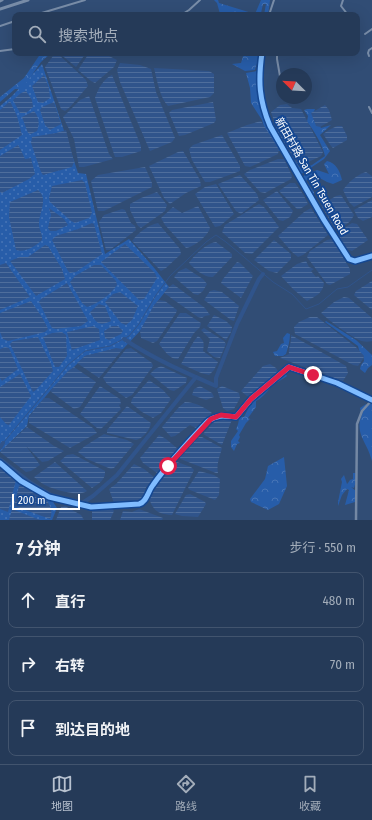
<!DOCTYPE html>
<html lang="zh">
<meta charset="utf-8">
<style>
body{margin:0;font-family:"Fira Sans Condensed","Noto Sans SC",sans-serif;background:#2d415e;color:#f1f3f6}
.compass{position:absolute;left:276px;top:68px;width:36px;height:36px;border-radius:50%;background:#253a58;box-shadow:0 4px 16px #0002;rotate:294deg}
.scale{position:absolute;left:12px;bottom:10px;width:68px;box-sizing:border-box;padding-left:4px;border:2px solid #fff;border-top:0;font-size:11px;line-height:14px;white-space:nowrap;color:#fff;-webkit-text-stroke:3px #144792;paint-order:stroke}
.stop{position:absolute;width:12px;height:12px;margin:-9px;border:3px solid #e11d48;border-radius:50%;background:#fff}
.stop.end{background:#e11d48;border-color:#fff;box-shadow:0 1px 4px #0008}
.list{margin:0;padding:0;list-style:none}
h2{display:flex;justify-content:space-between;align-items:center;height:52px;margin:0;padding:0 16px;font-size:17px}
h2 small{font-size:13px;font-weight:400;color:#a3adba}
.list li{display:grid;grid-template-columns:26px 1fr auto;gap:12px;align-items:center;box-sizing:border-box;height:56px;margin:0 8px 8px;padding:0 8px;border:1px solid #42546e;border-radius:8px}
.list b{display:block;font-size:15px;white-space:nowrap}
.list em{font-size:13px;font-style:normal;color:#a3adba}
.icon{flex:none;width:22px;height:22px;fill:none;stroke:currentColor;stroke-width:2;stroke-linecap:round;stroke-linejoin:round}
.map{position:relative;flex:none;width:372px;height:520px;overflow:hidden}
.search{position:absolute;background:#253a58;box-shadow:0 4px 16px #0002;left:12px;right:12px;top:12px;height:44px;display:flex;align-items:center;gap:10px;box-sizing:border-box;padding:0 14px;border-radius:8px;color:#a3adba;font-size:15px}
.sheet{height:244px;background:#253a58}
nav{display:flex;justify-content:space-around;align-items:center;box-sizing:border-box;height:56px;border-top:1px solid #42546e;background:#253a58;font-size:11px;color:#a3adba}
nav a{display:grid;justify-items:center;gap:2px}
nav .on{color:#b7c1cf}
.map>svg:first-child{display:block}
</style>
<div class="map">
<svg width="372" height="520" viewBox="0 0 372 520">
<defs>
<pattern id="grass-dots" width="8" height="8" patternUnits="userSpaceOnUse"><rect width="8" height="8" fill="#275da9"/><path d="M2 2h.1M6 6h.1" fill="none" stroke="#4775b6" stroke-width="1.8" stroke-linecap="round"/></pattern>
<pattern id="forest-crowns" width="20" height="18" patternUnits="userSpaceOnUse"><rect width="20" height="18" fill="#275da9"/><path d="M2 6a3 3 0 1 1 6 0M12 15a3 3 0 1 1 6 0" fill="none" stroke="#4775b6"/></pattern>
<pattern id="water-rules" width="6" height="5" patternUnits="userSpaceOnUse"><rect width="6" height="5" fill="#30548b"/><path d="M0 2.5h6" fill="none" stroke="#4f6e9c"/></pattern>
</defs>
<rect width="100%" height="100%" fill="#314d75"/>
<g fill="url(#grass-dots)">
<polygon points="42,64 78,173 86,174 105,254 129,239 155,269 169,287 157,302 140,331 123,349 115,349 85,356 51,390 29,416 27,426 0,452 0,106 12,96"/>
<polygon points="0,464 53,502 57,508 52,520 0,520"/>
</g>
<g fill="url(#forest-crowns)">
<polygon points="214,0 218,0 219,3 255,14 261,0 270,0 268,15 264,15 266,4 263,4 261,13 258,15 225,15 220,14 217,3"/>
<polygon points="41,53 51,53 41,62 22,89 15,89 0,102 0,97 24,78"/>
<polygon points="244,53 260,53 255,70 245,71 232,64 241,63"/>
<path d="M257,71C258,103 265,125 281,151H276L266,134L262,120L251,103L250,88L246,73Z"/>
<path d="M307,109H315L313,114L321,128L331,125L320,135L330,151L324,159L300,175L288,153L289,152L301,169L312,165L325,156C323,146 314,130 307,122L308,116L304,110Z"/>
<path d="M327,161C336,163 340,171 342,180L333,184L327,182L316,176L318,186L314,183L309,178L306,181L314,192V197L312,196L301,177L317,170L329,174L324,164Z"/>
<polygon points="326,321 356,340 372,355 372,365 368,368 365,373 360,369 361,365 364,361 363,355 360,354 358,346 325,322"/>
<path d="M287,333L290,334C290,341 288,347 286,354L283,356H275L273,352L277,351L281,344L284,343L283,338Z"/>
<path d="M285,373L287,376C282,380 274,383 270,388C267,392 261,399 256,401V407L248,418L257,422L250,419L246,423L239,435L240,437L238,441L240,443L237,444L234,451L231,447V441L238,431L236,429C239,424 238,421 240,417H244L250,405H252V402L264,390H267L270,385Z"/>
<path d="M372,403V461C367,441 353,433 363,412L361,413L360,408L366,404L367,406Z"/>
<polygon points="284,457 287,486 279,504 268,510 251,502 250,499 265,479 268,466"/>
<polygon points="353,473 356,473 356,481 354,488 351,487 356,491 355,502 345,505 349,490 347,489 342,495 338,506 338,502 342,482 341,479 344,475 347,484 348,483 350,480 353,479"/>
</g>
<g fill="url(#water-rules)">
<polygon points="59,53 86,53 76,67"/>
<polygon points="89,53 103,53 117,60 114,67 95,83 91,81 78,70"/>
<polygon points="58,54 86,80 88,86 70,107 65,111 61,109 45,67 53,56"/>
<polygon points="120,63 140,65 151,69 156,92 175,138 172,142 150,151 120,82 117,70"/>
<path d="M154,68L209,71L214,74V93L210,97L168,106C160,98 157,80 154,68Z"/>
<polygon points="44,75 49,88 50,98 43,103 38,102 32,86"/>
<path d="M112,75L141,146V151L122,157H115L95,98C98,89 103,79 112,75Z"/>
<polygon points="26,91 32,100 33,107 26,113 20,113 13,100 21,93"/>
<polygon points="89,96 109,154 113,159 84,167 79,167 74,139 63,117 80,100"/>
<polygon points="10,101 17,116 22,135 0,150 0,110"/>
<polygon points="54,102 61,124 50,130 45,125 40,110 42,107"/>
<polygon points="213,102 216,120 214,123 185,135 179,136 169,113 172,110"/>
<polygon points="287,104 292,108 301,109 323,152 321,156 302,165 297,163 278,133 271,112 280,105"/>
<polygon points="325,105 329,110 332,120 320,127 316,126 311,113"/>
<path d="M34,111C39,117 40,124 37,131L31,134L28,133L22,117Z"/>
<polygon points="261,121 279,149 278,154 250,167 245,166 227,133 247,125"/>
<polygon points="337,126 342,126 347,136 347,140 333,148 331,146 323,134 329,130"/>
<polygon points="66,130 74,162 72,167 43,175 41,172 31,143 32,137 56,133"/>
<polygon points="222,135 240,166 240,171 210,182 205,182 192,160 189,149 193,145"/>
<polygon points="18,145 21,150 25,159 31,158 35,174 29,179 2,193 0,192 0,156"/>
<polygon points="183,151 200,180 201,186 186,193 170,204 164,198 149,166 178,152"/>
<polygon points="278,159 284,159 292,176 291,179 265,193 260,192 244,174 250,170"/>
<polygon points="145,167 152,183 152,187 104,211 98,211 91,181 98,175"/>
<path d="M366,172L372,176V197L354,207L349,202L343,190C349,182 356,175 366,172Z"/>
<polygon points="240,175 257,194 259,200 241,214 236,211 218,184"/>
<polygon points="82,180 85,183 92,213 89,218 75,223 71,221 50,202 49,198 52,186"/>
<polygon points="290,183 295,183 303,194 308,204 300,209 297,209 279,191"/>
<polygon points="216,184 234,214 220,226 215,227 195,194 205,187"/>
<path d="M38,190C41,193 42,194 43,198C44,207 39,215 39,224C39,230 43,234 42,240C36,246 25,253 16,250L9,217L10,202Z"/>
<polygon points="277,191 293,211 290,217 283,221 279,220 263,200"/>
<polygon points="157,192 167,205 165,211 141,228 138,226 130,210 130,204 141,198"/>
<path d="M341,195L354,215C350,224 343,227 334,227L321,205L336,196Z"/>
<polygon points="372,200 372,217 363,221 358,218 354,210"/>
<polygon points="259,204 264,207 279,227 252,254 245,253 222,232 225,225"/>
<path d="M198,206L210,228C208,236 194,247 186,248L165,225L161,218L173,207L182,213Z"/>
<polygon points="49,208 64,219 68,225 56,231 50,231 48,228 51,215"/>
<polygon points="311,208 328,235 303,255 298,257 292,252 278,236 304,212"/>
<polygon points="122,209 125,210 131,223 135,226 136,230 110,250 106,250 99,222 104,215"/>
<polygon points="92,223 94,224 102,254 76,272 70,273 68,271 52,240 56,236 78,229"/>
<path d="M158,223L180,249L181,254L166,268L161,271L132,241C138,233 148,225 158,223Z"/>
<polygon points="352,223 357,224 368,240 352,251 347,249 338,235 341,230"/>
<polygon points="332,239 350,269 350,274 330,285 327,284 307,257 310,251 327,240"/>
<polygon points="274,240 291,254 291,259 277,273 269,271 254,260"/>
<path d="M216,242L232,254V257L213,277C205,278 194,269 189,263C194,255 207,243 216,242Z"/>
<polygon points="125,244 155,273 157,278 144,299 139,300 101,262"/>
<polygon points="45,245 48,246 62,269 65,279 36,296 10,261 20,257 28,257"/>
<path d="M306,261L309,267L314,269L311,271L316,277L318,276L324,283C323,293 316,296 307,301L293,289L281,276L297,264Z"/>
<polygon points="237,262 240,263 253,276 241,298 221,283 223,279"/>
<polygon points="6,263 30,297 0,310 0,265"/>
<path d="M94,265H101L116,281L117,285C111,294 98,304 87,307L82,303L70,282L75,276Z"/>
<polygon points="186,268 203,279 207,284 203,291 198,295 194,294 174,277 179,271"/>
<polygon points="372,281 372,310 354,295 356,291"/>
<polygon points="67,283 88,321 81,326 56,329 52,328 39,302 41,299"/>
<polygon points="173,284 205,308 210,315 205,316 202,318 198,317 164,293 169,287"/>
<polygon points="214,290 222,292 239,306 234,321 231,320 204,300 210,291"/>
<polygon points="120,292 138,306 132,320 126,325 121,323 105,302 113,294"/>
<path d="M344,297L349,298L372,318V341C368,342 363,342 359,340C348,335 330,321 321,313L334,302Z"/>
<polygon points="159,300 165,301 177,310 176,313 157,341 153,343 141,338 140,331 154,305"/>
<path d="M31,301C37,310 44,319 48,329L45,332L8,341L3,339L0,332V313Z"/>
<path d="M99,304L105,306L111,321C99,327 96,323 90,312Z"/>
<path d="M180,313H186L201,323L200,327L194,333L178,359C169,359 165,351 159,344Z"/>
<polygon points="214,315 226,321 232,327 231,332 226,340 207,326"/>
<polygon points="310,317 317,317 357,348 364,356 363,359 358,366 353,365 295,334 294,327 299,322"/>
<polygon points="93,326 99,329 100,340 72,350 67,332"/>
<polygon points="112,326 118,326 123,331 121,334 109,340 105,338 104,331"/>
<polygon points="204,328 224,341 226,344 220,358 214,357 207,351 210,339 201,330"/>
<polygon points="62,332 66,335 67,356 59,367 55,367 43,337 52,333"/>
<path d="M291,335L346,366L348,373L343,381L280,358L289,354C288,347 292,343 291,335Z"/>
<path d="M198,336C205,341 204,344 203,351L218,362L214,370L209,375L201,373L181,364L194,341Z"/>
<polygon points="38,337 51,364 53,371 36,390 33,392 10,344 13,341"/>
<polygon points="5,347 9,348 18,369 2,381 0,378 0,349"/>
<polygon points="116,348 123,349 99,378 77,363 85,356"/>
<polygon points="131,348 152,363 153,366 132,395 126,398 107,384 103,378 126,349"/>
<polygon points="270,364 276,368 279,373 253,395 247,396 241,391 263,366"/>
<polygon points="161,366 187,378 186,383 174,391 170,390 150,374 155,369"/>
<polygon points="74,367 96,382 80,407 74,409 50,391 68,371"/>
<polygon points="20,374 31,396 9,425 6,424 0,417 0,387"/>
<polygon points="149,380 163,390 171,399 161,413 153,418 142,412 131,403 132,399"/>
<polygon points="100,386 120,399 121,404 119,405 121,409 101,429 97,428 80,414"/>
<polygon points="200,386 212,393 214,397 206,400 192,395 194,389"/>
<polygon points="222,386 239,393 240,398 234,409 227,411 223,408 217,389"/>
<polygon points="44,398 49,398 93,428 97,433 70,448 29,423 29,417"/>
<path d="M185,402C195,402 204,407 212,413L200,427L196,428L190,425L175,436L171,437L162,427L179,407Z"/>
<path d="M127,406L151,423C150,430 142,439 136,440L107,433V430Z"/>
<polygon points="228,415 233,417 222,445 203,434 218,417"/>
<polygon points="27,427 54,446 64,451 48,461 42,462 26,446 40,465 31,471 26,472 0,452"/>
<polygon points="104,434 127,440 134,444 114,468 111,469 87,459 78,452 85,446"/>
<polygon points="159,435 166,439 178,449 157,473 143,463 140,458"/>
<path d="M199,437H202L222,448C220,456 216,464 218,473H216L178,458C181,455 185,452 188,449C192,445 194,441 199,437Z"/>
<path d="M73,454L105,471C106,480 98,484 92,488L60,461L67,455Z"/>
<path d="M55,462L87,491C80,497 55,490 47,486C42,484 38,480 34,477Z"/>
<path d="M177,462L191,467L194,470L172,515C158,514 153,511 149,498L168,468Z"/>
<path d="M134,464L144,469L154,477L145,489L147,492C145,497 144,500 139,502L114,503L109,489L116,484Z"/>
<polygon points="0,466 16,480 8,512 0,509"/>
<polygon points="199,471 214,475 220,479 219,495 215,500 190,490 188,488"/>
<path d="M24,483C36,492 57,502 50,519L14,506L19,486Z"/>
<polygon points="190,494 205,502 206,504 198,517 182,516 175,514 186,495"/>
<polygon points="65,506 81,515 84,520 56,520 61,507"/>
<polygon points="111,508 114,511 110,520 92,520 92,510"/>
<polygon points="12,509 40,520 9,520"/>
<polygon points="139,509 163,518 162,520 120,520 123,511 132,512"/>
</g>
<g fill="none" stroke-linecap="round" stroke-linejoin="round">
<polyline stroke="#30548b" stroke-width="1" points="0,445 3,443 68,365 85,351 110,346 129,336 139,324 156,295 170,276 206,242 216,235 226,242 244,257 273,282 292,294 306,309 319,304 337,289 348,287 372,270"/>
<g stroke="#30548b" stroke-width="4">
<path d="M124,339C152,358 184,372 216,386V378L237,324L259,279L263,274"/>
<polyline points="0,448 3,443"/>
<polyline points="0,459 31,483 51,495 82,503 93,496 117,475 196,377"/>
</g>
<g stroke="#798da8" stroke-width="2">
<polyline points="343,0 341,6 348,15"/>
<polyline points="35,15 85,0"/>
<polyline points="181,15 189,10 200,0"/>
<polyline points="269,15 274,0"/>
<polyline points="0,26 15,21"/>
<polyline points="365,34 372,29"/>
<polyline points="0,51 15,49"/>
<path d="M262,53C258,81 259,100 270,126L324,220L349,259L355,261L372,256"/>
<polyline points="277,53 277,59 282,88"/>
<polyline points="369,56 368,53 369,50 372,48"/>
<polyline points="369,107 372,113"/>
<path d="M0,463L21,481L49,497L91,507L139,504C147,502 148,491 153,485C169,462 189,441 208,421C218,414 225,416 236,417L251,399L289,367L337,383L372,400"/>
</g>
<polyline stroke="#7488a4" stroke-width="2.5" points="356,520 357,424 362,411 372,400"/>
<g stroke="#788ca7" stroke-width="3">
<polyline points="0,1 2,0"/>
<polyline points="0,9 28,0"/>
</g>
<g stroke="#144792" stroke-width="8">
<g id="cycleway">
<path d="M262,53C258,81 259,100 270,126L324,220L349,259L355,261L372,256"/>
<path d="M0,463L21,481L49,497L91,507L139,504C147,502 148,491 153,485C169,462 189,441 208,421C218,414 225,416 236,417L251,399L289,367L337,383L372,400"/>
</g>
</g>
<use href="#cycleway" stroke="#80bcff" stroke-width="5"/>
</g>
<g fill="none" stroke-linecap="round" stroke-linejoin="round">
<polyline stroke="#e11d48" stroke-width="5" points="168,466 211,419 221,415 236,417 251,399 289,367 313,375"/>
</g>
<g text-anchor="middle" stroke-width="4" stroke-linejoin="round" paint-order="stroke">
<g font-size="11" fill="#fff" stroke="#144792">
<text transform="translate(312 176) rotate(60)" y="4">新田村路 San Tin Tsuen Road</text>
</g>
</g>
</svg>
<svg class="compass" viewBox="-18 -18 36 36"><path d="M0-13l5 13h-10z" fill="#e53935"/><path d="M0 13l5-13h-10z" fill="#a3adba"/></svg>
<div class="scale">200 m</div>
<div class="stop" style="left:168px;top:466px"></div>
<div class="stop end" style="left:313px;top:375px"></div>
<div class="search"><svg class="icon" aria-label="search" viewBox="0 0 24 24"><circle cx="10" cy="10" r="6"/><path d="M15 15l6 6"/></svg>搜索地点</div>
</div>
<section class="sheet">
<h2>7 分钟<small>步行 · 550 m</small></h2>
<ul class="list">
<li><svg class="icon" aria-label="ahead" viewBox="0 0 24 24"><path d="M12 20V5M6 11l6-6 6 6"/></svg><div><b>直行</b></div><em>480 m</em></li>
<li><svg class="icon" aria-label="right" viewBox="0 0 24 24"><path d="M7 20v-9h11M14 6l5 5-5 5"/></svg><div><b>右转</b></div><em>70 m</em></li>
<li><svg class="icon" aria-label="arrive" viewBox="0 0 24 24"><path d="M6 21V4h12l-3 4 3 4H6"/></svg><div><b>到达目的地</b></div></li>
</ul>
</section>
<nav>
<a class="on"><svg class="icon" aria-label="map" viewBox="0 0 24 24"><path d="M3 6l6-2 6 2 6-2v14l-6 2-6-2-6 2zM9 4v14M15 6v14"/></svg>地图</a>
<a><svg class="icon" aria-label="directions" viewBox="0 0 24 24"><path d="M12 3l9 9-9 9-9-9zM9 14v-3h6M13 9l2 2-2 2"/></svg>路线</a>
<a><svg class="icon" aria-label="saved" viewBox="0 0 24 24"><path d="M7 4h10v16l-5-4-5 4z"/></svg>收藏</a>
</nav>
